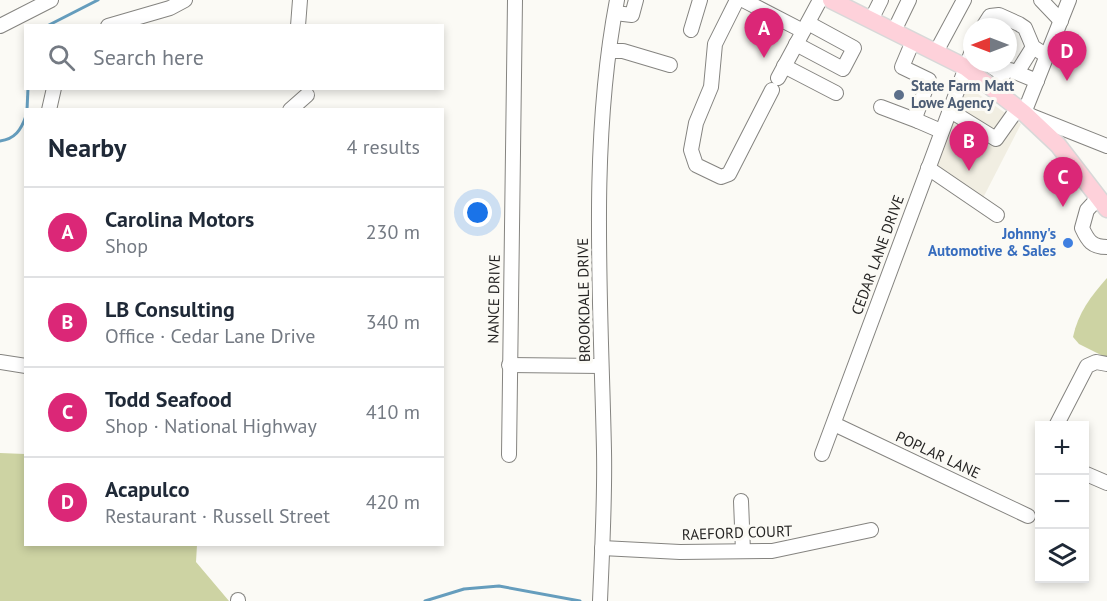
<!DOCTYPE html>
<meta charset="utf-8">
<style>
body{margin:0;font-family:"PT Sans",sans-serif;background:#f6f6f7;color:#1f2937}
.controls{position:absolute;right:18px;bottom:18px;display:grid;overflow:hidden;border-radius:0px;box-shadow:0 3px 9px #0003}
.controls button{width:54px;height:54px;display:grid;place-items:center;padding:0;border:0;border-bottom:2px solid #e0e1e3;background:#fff;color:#1f2937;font:30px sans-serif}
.compass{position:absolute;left:963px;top:18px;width:54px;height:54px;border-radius:50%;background:#fff;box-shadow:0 3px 9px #0003;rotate:270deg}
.you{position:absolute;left:478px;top:213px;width:21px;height:21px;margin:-15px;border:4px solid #fff;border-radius:50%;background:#1a73e8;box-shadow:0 0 0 9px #1a73e833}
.badge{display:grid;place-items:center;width:39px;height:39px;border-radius:50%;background:#db2777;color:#fff;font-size:20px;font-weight:700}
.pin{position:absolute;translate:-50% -50px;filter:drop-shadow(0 2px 3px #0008)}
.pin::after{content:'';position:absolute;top:32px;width:21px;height:18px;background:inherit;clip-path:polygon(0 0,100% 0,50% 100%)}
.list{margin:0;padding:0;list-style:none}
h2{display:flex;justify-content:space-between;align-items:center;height:78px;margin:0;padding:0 24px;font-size:26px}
h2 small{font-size:20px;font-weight:400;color:#747a83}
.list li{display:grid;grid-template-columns:39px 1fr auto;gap:18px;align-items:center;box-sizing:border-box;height:90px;padding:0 24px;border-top:2px solid #e0e1e3}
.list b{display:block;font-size:22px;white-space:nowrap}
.list p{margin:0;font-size:20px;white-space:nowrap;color:#747a83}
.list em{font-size:20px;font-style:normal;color:#747a83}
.icon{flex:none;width:33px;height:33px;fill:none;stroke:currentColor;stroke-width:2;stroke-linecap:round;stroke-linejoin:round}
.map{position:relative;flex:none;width:1107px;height:601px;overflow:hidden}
.search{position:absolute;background:#fff;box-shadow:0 3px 9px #0003;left:24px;top:24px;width:420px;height:66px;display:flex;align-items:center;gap:15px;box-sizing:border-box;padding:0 21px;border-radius:0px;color:#747a83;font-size:22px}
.panel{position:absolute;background:#fff;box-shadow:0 3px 9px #0003;left:24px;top:108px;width:420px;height:438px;border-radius:0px}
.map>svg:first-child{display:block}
</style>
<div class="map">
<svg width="1107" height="601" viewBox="0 0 1107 601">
<rect width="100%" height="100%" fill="#fbfaf5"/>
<polygon fill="#f1eee2" points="964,84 1021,124 983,198 939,174 934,162"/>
<g fill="#cdd3a3">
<path d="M1107,278V358L1079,344L1073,337C1078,313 1091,296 1107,278Z"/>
<polygon points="0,453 25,454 26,544 197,545 196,562 229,601 0,601"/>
</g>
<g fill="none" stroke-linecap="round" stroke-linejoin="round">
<g stroke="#659dbd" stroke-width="3">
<polyline points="47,26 98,0"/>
<polyline points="26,60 26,64"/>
<polyline points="27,110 28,88"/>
<path d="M0,141C15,139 21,130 26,116"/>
<polyline points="425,601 464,589 499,586 580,601"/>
</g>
<g stroke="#858480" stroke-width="16">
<g id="minor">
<polyline points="737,0 715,44 711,87 696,123 691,150 696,165 721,177 729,174 772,90"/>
<polyline points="743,0 803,31"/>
<polyline points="1041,0 1061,21"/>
<polyline points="1069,0 1024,113 1107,146"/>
<polyline points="615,13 632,15 636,0"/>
<polyline points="871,20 881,0"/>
<polyline points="0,26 51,0"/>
<polyline points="108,26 170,8 185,0"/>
<polyline points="298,26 300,0"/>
<polyline points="983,27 990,16 999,15 1019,24 1025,28 1033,47 1047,56"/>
<polyline points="691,30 700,0"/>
<polyline points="894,31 909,0"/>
<polyline points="913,41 902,67 929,80 916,115 918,121 941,131"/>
<polyline points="796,44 843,69 854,48 808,23"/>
<polyline points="609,51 623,51 670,65"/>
<polyline points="936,52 964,0"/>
<polyline points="986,63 1003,74"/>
<polyline points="784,66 836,93"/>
<polyline points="1018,71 1033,47"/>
<polyline points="778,78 820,0"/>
<polyline points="993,89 1006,71 1010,70 1037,81"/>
<polyline points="881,107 918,121"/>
<polyline points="49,110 54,88"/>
<polyline points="290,110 307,95"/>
<polyline points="949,110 996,139 1018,108"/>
<polyline points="928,168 997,215"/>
<path d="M1098,198L1087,210L1082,228C1088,241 1092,247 1107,247"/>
<polyline points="0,362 26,366"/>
<polyline points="509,365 601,366"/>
<polyline points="834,424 1028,516"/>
<polyline points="1056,426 1087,366 1096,362 1107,364"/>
<polyline points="822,454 972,51"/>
<polyline points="509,455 515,0"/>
<polyline points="1084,473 1107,483"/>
<polyline points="741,501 743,551"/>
<polyline points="602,548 680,552 772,551 871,530"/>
<polyline points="238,600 238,601"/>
<path d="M600,601C602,551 605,501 604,451C601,303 589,145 617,0"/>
</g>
</g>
<g stroke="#d8d8d8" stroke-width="19">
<polyline id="major" points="831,0 965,67 1024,113 1058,145 1107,209"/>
</g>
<use href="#minor" stroke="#fff" stroke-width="14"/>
<use href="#major" stroke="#fed1da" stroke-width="16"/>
</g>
<circle fill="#5c6f8a" stroke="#fbfaf5" stroke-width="2" cx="899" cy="95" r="6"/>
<circle fill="#3f7fe0" stroke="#fbfaf5" stroke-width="2" cx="1068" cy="243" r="6"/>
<g text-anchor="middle" stroke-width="6" stroke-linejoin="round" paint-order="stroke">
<g font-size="15" font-weight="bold" fill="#4e5e75" stroke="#fbfaf5" text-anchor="start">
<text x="911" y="91">State Farm Matt<tspan x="911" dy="17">Lowe Agency</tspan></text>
</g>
<g font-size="15" font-weight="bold" fill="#366cbe" stroke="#fbfaf5" text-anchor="end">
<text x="1056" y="239">Johnny's<tspan x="1056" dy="17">Automotive &amp; Sales</tspan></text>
</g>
<g font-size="15" fill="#262524" stroke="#fbfaf5">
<text transform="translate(878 255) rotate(-70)" y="5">CEDAR LANE DRIVE</text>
<text transform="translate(494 299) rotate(-89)" y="5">NANCE DRIVE</text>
<text transform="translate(584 300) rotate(-91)" y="5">BROOKDALE DRIVE</text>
<text transform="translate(938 455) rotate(25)" y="5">POPLAR LANE</text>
<text transform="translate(737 533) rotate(-2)" y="5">RAEFORD COURT</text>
</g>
</g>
</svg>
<div class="controls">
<button>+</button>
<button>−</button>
<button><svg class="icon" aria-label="layers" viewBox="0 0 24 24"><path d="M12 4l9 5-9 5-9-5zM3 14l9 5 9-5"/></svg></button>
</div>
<svg class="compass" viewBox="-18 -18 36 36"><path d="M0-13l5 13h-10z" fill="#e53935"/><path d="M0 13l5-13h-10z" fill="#747a83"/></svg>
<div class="you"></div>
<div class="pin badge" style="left:764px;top:58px">A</div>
<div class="pin badge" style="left:969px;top:171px">B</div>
<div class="pin badge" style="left:1063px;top:207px">C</div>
<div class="pin badge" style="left:1067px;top:81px">D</div>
<div class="search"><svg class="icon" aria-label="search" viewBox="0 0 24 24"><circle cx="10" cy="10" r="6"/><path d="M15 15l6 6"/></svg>Search here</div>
<section class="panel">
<h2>Nearby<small>4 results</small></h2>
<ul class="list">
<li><span class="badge">A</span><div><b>Carolina Motors</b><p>Shop</p></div><em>230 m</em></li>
<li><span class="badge">B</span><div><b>LB Consulting</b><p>Office · Cedar Lane Drive</p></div><em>340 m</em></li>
<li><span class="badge">C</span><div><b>Todd Seafood</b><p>Shop · National Highway</p></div><em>410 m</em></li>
<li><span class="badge">D</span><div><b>Acapulco</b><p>Restaurant · Russell Street</p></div><em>420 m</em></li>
</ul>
</section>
</div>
